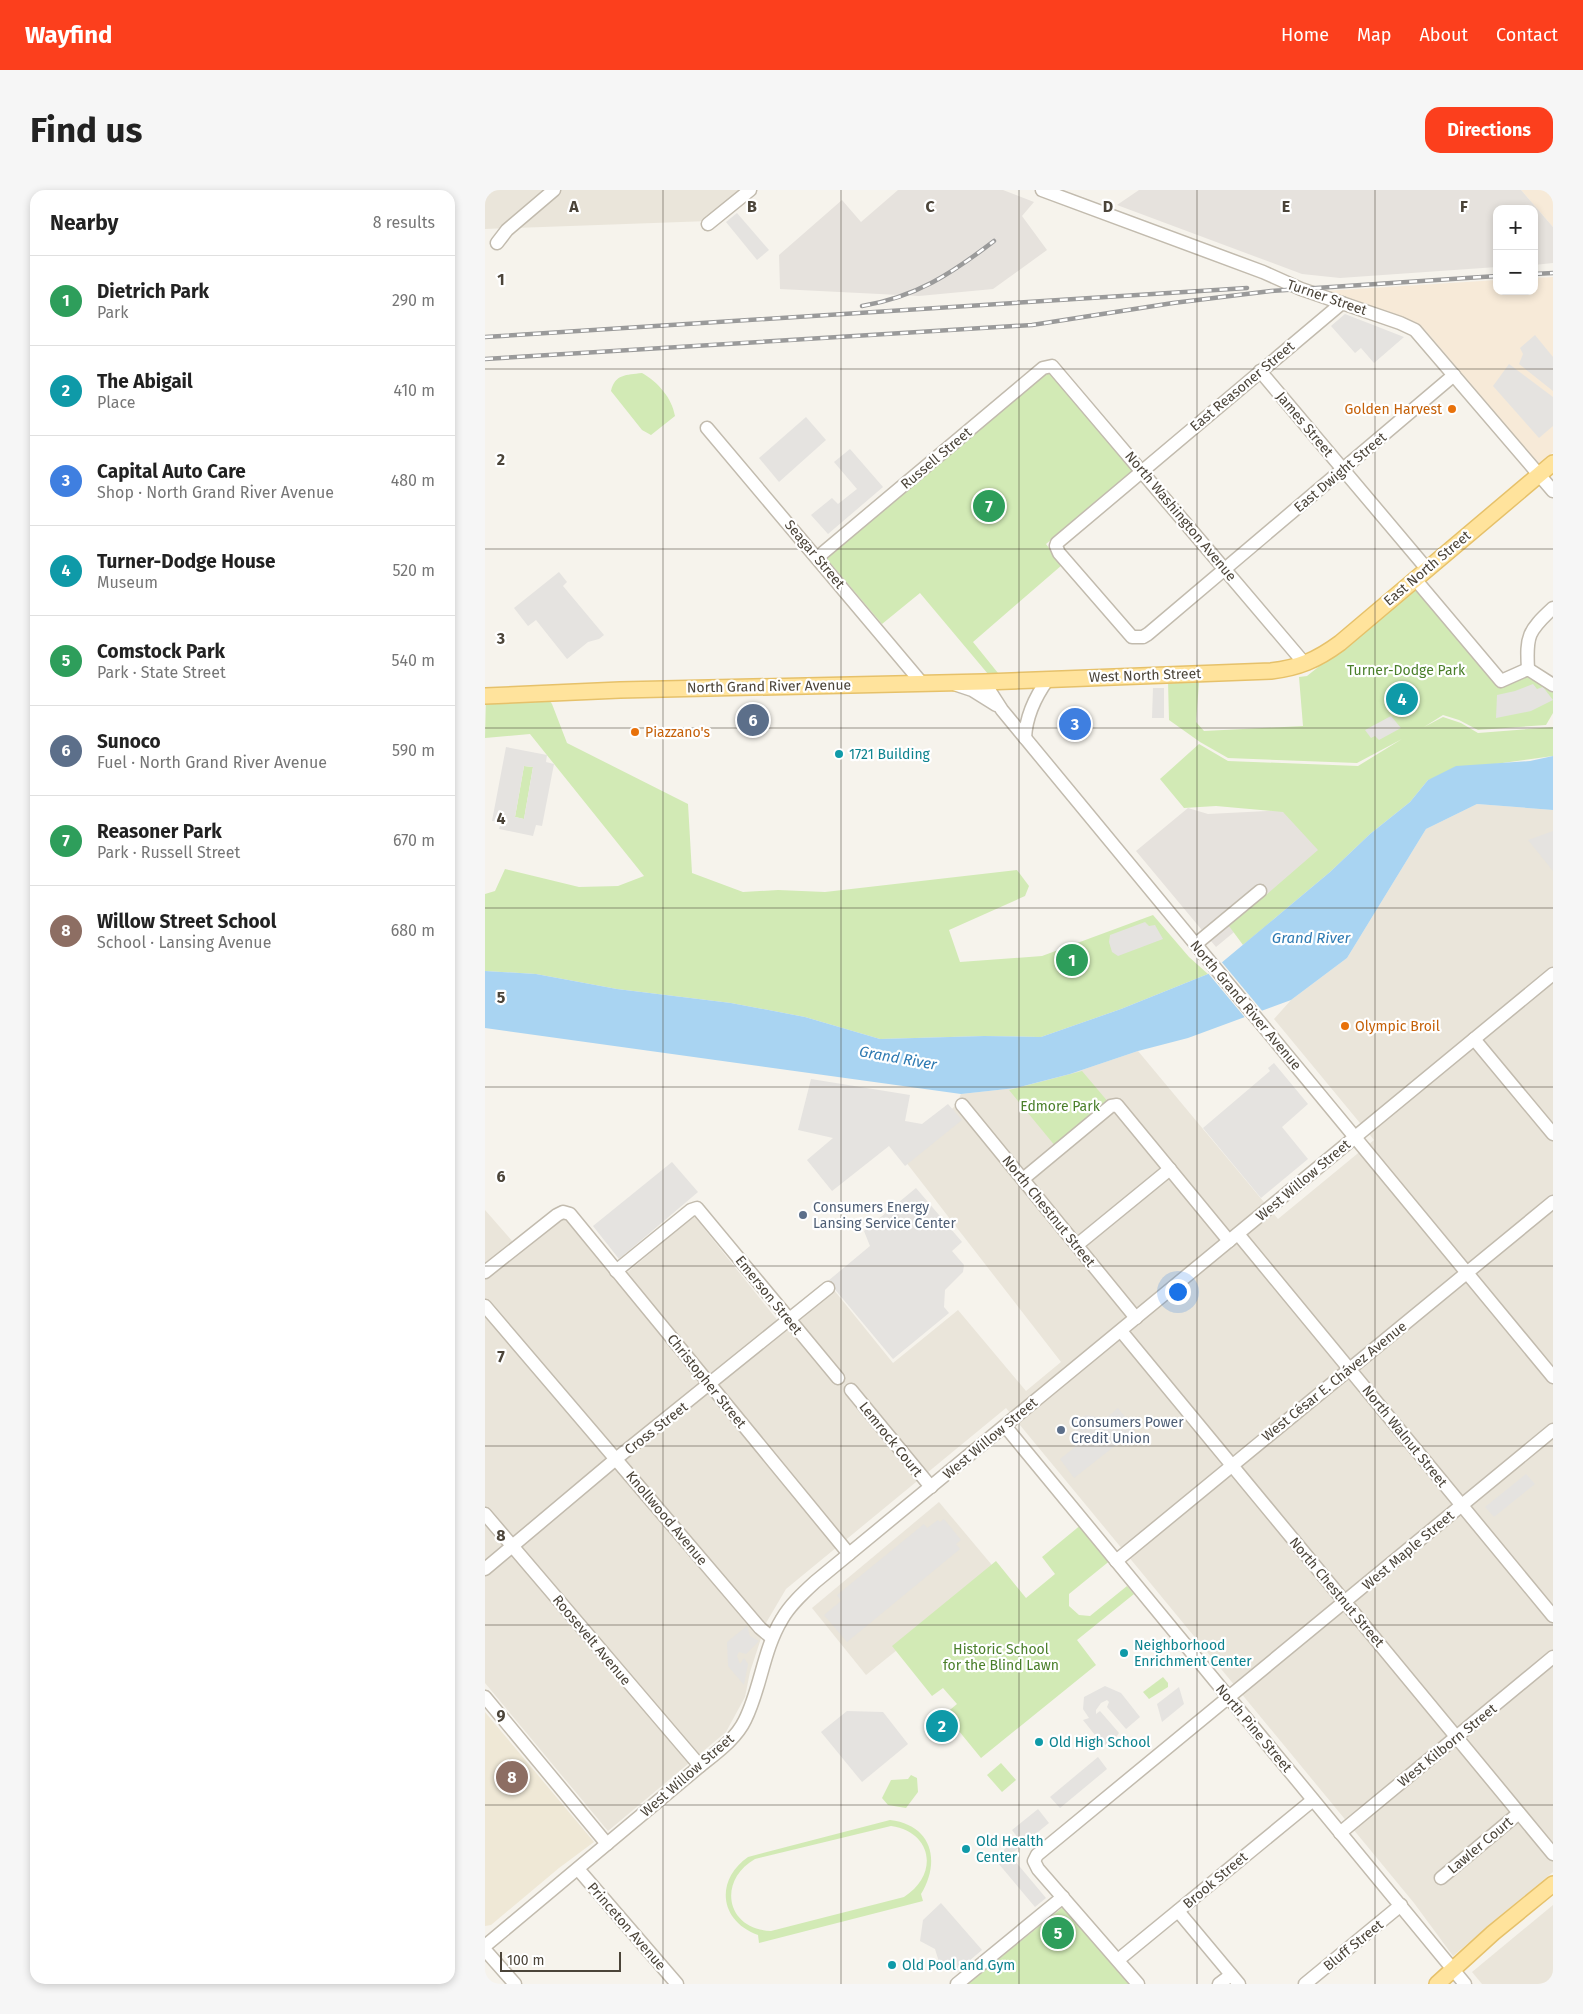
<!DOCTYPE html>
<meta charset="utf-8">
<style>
body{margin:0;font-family:"Fira Sans",sans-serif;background:#f6f6f6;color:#222}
.controls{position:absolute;right:15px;top:15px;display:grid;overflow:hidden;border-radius:10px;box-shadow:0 2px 8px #0003}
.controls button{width:45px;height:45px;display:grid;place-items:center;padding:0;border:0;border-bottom:1px solid #e0e0e0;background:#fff;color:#222;font:25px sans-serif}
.scale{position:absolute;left:15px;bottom:12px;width:121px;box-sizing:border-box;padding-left:5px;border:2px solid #4b4439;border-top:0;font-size:14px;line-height:18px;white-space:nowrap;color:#4b4439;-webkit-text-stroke:4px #fff;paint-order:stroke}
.you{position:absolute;left:692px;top:1101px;width:18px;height:18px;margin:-12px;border:4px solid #fff;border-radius:50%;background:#1a73e8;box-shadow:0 0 0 8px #1a73e833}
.badge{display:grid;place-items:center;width:32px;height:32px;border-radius:50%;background:#fc3f1d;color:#fff;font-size:16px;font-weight:700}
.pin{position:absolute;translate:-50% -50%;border:2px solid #fff;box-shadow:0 1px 5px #0006}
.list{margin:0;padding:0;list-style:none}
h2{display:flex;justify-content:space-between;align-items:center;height:65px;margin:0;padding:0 20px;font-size:21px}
h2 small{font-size:16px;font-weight:400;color:#767676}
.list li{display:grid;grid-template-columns:32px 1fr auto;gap:15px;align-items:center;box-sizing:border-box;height:90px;padding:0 20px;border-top:1px solid #e0e0e0}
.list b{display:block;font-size:19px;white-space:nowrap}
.list p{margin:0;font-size:16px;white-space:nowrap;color:#767676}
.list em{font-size:16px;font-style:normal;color:#767676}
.map{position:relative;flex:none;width:1068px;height:1794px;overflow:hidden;border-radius:15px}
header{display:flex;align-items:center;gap:30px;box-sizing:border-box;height:70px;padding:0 25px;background:#fc3f1d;color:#fff}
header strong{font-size:24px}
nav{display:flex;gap:28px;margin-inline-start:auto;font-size:18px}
.intro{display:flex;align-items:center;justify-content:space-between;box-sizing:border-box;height:120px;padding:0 30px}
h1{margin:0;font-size:35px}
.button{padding:12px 22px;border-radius:15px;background:#fc3f1d;color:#fff;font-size:18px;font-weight:700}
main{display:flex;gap:30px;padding:0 30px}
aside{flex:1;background:#fff;border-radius:15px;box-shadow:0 2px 8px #0003}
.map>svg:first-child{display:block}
</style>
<header>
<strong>Wayfind</strong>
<nav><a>Home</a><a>Map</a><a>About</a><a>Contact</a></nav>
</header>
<div class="intro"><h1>Find us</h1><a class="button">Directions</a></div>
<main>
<aside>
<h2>Nearby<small>8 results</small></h2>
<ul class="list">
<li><span class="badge" style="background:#2e9e5b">1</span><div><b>Dietrich Park</b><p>Park</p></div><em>290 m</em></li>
<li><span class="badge" style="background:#0f9aa8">2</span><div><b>The Abigail</b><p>Place</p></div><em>410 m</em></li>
<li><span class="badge" style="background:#3f7fe0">3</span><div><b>Capital Auto Care</b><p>Shop · North Grand River Avenue</p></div><em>480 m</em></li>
<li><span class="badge" style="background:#0f9aa8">4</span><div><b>Turner-Dodge House</b><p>Museum</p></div><em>520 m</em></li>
<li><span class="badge" style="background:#2e9e5b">5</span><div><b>Comstock Park</b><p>Park · State Street</p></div><em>540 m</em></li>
<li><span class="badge" style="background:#5c6f8a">6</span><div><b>Sunoco</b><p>Fuel · North Grand River Avenue</p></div><em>590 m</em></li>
<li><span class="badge" style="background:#2e9e5b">7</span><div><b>Reasoner Park</b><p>Park · Russell Street</p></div><em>670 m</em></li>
<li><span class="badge" style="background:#8d6e63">8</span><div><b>Willow Street School</b><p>School · Lansing Avenue</p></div><em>680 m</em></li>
</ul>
</aside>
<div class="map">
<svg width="1068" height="1794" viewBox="0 0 1068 1794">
<rect width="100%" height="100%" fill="#f6f3ec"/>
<g fill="#eae5da">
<polygon points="0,0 261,0 224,31 0,39"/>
<polygon points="992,614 1068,620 1068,1682 968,1766 929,1713 521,1218 301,1399 281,1433 265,1482 260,1507 241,1542 123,1641 0,1493 0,1020 35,1060 59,1040 78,1030 82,1030 131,1092 209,1026 301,1141 349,1100 408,1173 473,1120 541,1201 576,1172 417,967 471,915 476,904 531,898 585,884 653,861 793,1029 889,950 789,829 806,810 862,768 941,639"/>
<polygon points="454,1312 511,1380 381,1485 327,1418"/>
<polygon points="1068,1715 1068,1794 997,1794 987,1782"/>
</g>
<g fill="#f7ead8">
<polygon points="1036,0 1068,0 1068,37"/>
<polygon points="1068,87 1068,262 1054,274 941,141 930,132 840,101 1012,90 1012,101 1049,101 1049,88"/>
</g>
<g fill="#e6e2dd">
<polygon points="413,0 518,0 549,12 537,26 562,60 508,99 434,106 295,99 294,65 357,10 376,32"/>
<polygon points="654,0 1036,0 1068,37 1068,73 1049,75 1049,19 1012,19 1012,77 855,88 817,84 632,15"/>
<polygon points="703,618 723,624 802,620 841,666 731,757 651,661"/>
</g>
<polygon fill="#efe8d6" points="0,1522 109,1652 74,1678 6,1735 0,1736"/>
<g fill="#d2eab5" fill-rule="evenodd">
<polygon points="564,182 650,279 561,354 577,375 488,452 513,483 503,484 435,403 397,434 341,368"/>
<path d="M157,183C173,192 187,208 190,226L166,245L157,240L126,201C130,184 141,185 157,183Z"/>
<polygon points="932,398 1015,496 1041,485 1068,501 1068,523 1061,535 993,540 974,530 958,525 939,537 958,527 976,533 993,543 1068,537 1068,566 1003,575 943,590 925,612 885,644 845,682 758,755 741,732 773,707 781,705 833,660 798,622 731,616 699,618 675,589 714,554 743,571 873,576 917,549 872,573 743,568 715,552 684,530 683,491 714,492 711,532 719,541 818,536 814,487 822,486"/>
<polygon points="59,503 67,514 82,553 203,614 207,683 258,702 293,700 340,702 532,680 544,696 540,706 464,740 475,772 557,766 668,725 704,767 723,784 636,819 556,847 499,846 395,849 320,827 246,813 132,799 51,784 0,781 0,704 10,701 20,679 94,697 133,696 159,686 45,544 0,548 1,506"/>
<polygon points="39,576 48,577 39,629 30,627"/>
<polygon points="597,881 624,913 571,957 524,900"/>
<polygon points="597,1334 627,1369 584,1404 584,1416 594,1425 605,1426 642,1396 649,1404 592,1450 611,1475 496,1568 460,1524 472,1514 458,1498 447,1506 407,1456 511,1371 541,1408 570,1384 557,1367"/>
<polygon points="678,1487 683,1493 683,1497 664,1509 658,1502"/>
<polygon points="516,1573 531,1590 517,1602 502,1585"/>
<polygon points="426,1585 432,1588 433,1602 421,1618 403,1615 397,1608 406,1590 423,1589"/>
<path d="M405,1630C447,1635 456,1671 436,1704L438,1711L274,1753L273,1745C234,1731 230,1690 263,1667ZM406,1636C448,1642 454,1685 419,1707L286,1741C241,1739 232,1691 270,1669Z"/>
<polygon points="578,1717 645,1794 483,1794"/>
</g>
<g fill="#e5e3e0" fill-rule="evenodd">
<polygon points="252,23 284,60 272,70 241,32"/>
<polygon points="860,124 919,147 889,173 876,158 870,163 846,136"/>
<polygon points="1050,145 1068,167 1068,201 1034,174 1038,164 1035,158"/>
<polygon points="1024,174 1068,207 1068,236 1054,248 1008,196"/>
<polygon points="321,227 341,250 294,292 274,268"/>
<polygon points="365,259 398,297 343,344 326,325 347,308 353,314 372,299 349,272"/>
<polygon points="74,382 82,392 78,396 119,445 114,449 103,452 82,469 51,430 43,436 29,418"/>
<polygon points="1048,494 1052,499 1058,497 1068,510 1046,521 1011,528 1012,505 1030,501"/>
<polygon points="668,498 679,498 679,528 667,528"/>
<polygon points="906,526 916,538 894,550 890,546 886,548 880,540"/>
<path d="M21,557L62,565L61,572L69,574L57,636L51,635L48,646L14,639L16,632L7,631ZM39,576L48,577L39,629L30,627Z"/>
<polygon points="1068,641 1068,681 1043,650"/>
<polygon points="660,732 664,736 670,735 678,749 633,766 627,762 624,752 625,745"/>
<polygon points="789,873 823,914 797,937 823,969 776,1008 718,938 785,881 783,878"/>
<polygon points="326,889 425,905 420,931 437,934 463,914 477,930 420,976 404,956 347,1001 322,970 348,948 313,940"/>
<polygon points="187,972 213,1002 134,1069 108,1036"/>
<polygon points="431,998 477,1052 467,1061 479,1075 478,1082 460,1100 459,1117 464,1123 408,1169 343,1091 385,1056 379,1041"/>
<polygon points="633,1218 650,1240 589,1288 575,1269 590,1257 591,1233 601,1225 621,1228"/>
<polygon points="1041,1284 1050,1294 1009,1327 1000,1317"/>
<polygon points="459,1329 476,1350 471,1354 475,1359 362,1452 339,1425 356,1411 352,1405 439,1334 442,1338 453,1330 455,1332"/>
<polygon points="262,1436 265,1446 274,1451 261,1464 254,1462 252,1466 255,1474 259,1468 263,1474 259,1495 243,1476 242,1452"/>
<polygon points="620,1496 636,1503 655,1527 641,1539 622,1517 624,1512 622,1510 616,1513 611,1520 611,1524 615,1521 634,1543 626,1554 618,1555 598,1530 604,1528 598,1519 599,1507"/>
<polygon points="694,1497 699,1514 677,1532 672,1514"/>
<polygon points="362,1521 398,1522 423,1554 377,1592 336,1542"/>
<polygon points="613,1567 622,1579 575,1618 565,1607"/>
<polygon points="553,1619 564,1633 525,1665 561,1708 550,1717 513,1673 514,1664 533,1648 527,1640"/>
<polygon points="456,1713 497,1760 471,1782 455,1775 450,1759 435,1751 438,1730"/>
</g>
<polygon fill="#a9d4f2" points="1068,566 1068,620 992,614 941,639 862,768 806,810 703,848 653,861 585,884 531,898 476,904 0,838 0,781 51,784 132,799 246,813 320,827 395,849 499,846 556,847 636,819 723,784 845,682 885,644 925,612 943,590 971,576 1045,571"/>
<polygon fill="#f6f3ec" points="735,770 779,823 762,830 722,782"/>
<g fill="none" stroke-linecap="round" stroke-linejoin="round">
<g stroke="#c2bbae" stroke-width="15">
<g id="minor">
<polyline points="557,0 778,82 816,99 915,133 930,140 1068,301"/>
<polyline points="223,34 265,0"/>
<polyline points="12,53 22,40 69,0"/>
<polyline points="857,113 572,353 571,356 574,363 647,447 658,447 663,444 969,185"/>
<polyline points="775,181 942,379"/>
<polyline points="222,238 436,492"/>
<polyline points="333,367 558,178 567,176 820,474"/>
<polyline points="930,389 1016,491 1043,479 1068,495"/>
<path d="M1043,479C1041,446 1043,441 1068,418"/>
<polyline points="499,492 517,520 1068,1187"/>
<polyline points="469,494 487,500 511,515"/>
<path d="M540,548C541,526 550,507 563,489"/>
<polyline points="711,754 775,701"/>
<polyline points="989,849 1068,944"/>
<polyline points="477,915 651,1128"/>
<polyline points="538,989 626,916 632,915 744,1051"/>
<polyline points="753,1044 1068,1426"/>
<polyline points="592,1055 685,979"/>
<polyline points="131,1081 206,1020 212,1018 353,1188"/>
<polyline points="0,1082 72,1025 78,1022 85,1024 364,1364"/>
<polyline points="0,1116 275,1438 287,1448"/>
<polyline points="636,1141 1068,1664"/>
<polyline points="366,1200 446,1297"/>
<polyline points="520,1236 980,1794"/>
<polyline points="0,1324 215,1576"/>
<polyline points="631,1371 1068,1012"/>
<polyline points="0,1379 132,1268 343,1098"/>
<polyline points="0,1507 122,1654"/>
<polyline points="855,1643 1068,1467"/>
<polyline points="93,1679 192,1794"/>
<polyline points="956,1688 1034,1623"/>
<polyline points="693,1721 754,1794"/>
<path d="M0,1756L215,1576C231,1563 251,1549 260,1530C276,1498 278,1460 297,1429C305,1415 318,1403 330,1392L1068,784"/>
<polyline points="0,1760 30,1794"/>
<polyline points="633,1770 828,1610"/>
<polyline points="472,1794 578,1707"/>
<polyline points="653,1794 553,1679 549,1671 552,1665 1068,1240"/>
<polyline points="734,1794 746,1785"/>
<polyline points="820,1794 916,1715"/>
</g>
</g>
<g stroke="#e6c16a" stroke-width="18">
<g id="major">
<path d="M0,506L135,500L499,492L786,481C813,478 832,470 855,453L1068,273"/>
<polyline points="952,1794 1008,1743 1068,1694"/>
</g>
</g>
<use href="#minor" stroke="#fff" stroke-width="12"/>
<use href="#major" stroke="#ffe39c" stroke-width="15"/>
<g stroke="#9a9a9a" stroke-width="4.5">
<g id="rail">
<polyline points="1049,84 1068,83"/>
<path d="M377,116C431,107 466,84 509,51"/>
<polyline points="0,147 762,98"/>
<polyline points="0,169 547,135 688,113 786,101 1012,86"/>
</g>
</g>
<use href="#rail" stroke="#fff" stroke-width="2.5" stroke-dasharray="8" stroke-linecap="butt"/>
</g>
<path fill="none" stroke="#4b4439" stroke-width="1" stroke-opacity="0.55" d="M178,0V1794M356,0V1794M534,0V1794M712,0V1794M890,0V1794M0,179H1068M0,359H1068M0,538H1068M0,718H1068M0,897H1068M0,1076H1068M0,1256H1068M0,1435H1068M0,1615H1068"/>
<g fill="#e8710a" stroke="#fff" stroke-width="2">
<circle cx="967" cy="219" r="5"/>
<circle cx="150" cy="542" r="5"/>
<circle cx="860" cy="836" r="5"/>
</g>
<g fill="#0f9aa8" stroke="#fff" stroke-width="2">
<circle cx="354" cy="564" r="5"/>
<circle cx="639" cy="1463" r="5"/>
<circle cx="554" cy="1552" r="5"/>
<circle cx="481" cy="1659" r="5"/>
<circle cx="407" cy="1775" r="5"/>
</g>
<g fill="#5c6f8a" stroke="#fff" stroke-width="2">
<circle cx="318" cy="1025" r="5"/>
<circle cx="576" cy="1240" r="5"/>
</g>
<g text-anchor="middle" stroke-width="4.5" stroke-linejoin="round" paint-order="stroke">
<g font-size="14" fill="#4b4439" stroke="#fff">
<text transform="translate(842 107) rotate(19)" y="5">Turner Street</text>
<text transform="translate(757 196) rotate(-40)" y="5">East Reasoner Street</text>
<text transform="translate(820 234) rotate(50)" y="5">James Street</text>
<text transform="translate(451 268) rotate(-40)" y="5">Russell Street</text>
<text transform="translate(855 282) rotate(-40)" y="5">East Dwight Street</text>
<text transform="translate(696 326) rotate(50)" y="5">North Washington Avenue</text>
<text transform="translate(330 364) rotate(50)" y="5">Seagar Street</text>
<text transform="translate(942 378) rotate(-40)" y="5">East North Street</text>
<text transform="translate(660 485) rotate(-2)" y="5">West North Street</text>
<text transform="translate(284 496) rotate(-1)" y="5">North Grand River Avenue</text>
<text transform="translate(761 815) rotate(50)" y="5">North Grand River Avenue</text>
<text transform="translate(818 990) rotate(-40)" y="5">West Willow Street</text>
<text transform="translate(564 1021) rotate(51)" y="5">North Chestnut Street</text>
<text transform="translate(284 1105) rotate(51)" y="5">Emerson Street</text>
<text transform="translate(222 1191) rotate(51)" y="5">Christopher Street</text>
<text transform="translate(849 1191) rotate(-39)" y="5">West César E. Chávez Avenue</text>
<text transform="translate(171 1238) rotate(-38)" y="5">Cross Street</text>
<text transform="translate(920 1246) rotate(51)" y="5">North Walnut Street</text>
<text transform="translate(505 1248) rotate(-40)" y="5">West Willow Street</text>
<text transform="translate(406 1249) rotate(51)" y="5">Lemrock Court</text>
<text transform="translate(182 1328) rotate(50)" y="5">Knollwood Avenue</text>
<text transform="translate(923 1360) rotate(-40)" y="5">West Maple Street</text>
<text transform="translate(852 1402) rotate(50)" y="5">North Chestnut Street</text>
<text transform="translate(107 1450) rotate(50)" y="5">Roosevelt Avenue</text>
<text transform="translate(769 1538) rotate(50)" y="5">North Pine Street</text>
<text transform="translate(962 1555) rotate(-39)" y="5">West Kilborn Street</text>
<text transform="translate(202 1585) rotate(-41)" y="5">West Willow Street</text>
<text transform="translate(995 1655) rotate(-40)" y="5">Lawler Court</text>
<text transform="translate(730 1690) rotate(-40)" y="5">Brook Street</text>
<text transform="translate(142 1736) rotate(49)" y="5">Princeton Avenue</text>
<text transform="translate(868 1755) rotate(-39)" y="5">Bluff Street</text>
</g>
<g font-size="14" fill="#c56008" stroke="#fff" text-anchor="start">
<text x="957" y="224" text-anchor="end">Golden Harvest</text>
<text x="160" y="547">Piazzano's</text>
<text x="870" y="841">Olympic Broil</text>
</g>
<g font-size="14" fill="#4a7f2a" stroke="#fff">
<text x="921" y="485">Turner-Dodge Park</text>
<text x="575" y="921">Edmore Park</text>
<text x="516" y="1464">Historic School<tspan x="516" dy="16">for the Blind Lawn</tspan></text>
</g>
<g font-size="14" fill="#0d838f" stroke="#fff" text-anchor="start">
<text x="364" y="569">1721 Building</text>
<text x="649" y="1460">Neighborhood<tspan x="649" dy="16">Enrichment Center</tspan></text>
<text x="564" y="1557">Old High School</text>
<text x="491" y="1656">Old Health<tspan x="491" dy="16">Center</tspan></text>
<text x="417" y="1780">Old Pool and Gym</text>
</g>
<g font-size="14" fill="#4e5e75" stroke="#fff" text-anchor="start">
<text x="328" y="1022">Consumers Energy<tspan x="328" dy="16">Lansing Service Center</tspan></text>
<text x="586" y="1237">Consumers Power<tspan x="586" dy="16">Credit Union</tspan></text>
</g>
<g font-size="15" font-style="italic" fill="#2e7ab2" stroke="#fff">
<text x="826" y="753">Grand River</text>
<text transform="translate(413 868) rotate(10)" y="5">Grand River</text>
</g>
</g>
<g font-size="16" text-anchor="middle" font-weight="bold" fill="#4b4439" stroke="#fff" stroke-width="4.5" stroke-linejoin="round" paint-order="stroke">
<text x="89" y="22">A</text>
<text x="267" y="22">B</text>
<text x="445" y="22">C</text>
<text x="623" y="22">D</text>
<text x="801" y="22">E</text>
<text x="979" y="22">F</text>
<text x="16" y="95">1</text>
<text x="16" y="275">2</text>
<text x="16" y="454">3</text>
<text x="16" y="634">4</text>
<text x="16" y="813">5</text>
<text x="16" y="992">6</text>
<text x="16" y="1172">7</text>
<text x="16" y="1351">8</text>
<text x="16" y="1531">9</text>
</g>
</svg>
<div class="controls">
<button>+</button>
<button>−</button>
</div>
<div class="scale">100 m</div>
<div class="you"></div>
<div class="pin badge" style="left:587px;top:770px;background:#2e9e5b">1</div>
<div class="pin badge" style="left:457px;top:1536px;background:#0f9aa8">2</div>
<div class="pin badge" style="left:590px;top:534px;background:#3f7fe0">3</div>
<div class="pin badge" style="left:917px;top:509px;background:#0f9aa8">4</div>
<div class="pin badge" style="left:573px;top:1743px;background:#2e9e5b">5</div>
<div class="pin badge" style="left:268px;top:530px;background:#5c6f8a">6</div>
<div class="pin badge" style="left:504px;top:316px;background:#2e9e5b">7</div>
<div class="pin badge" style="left:27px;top:1587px;background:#8d6e63">8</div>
</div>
</main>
